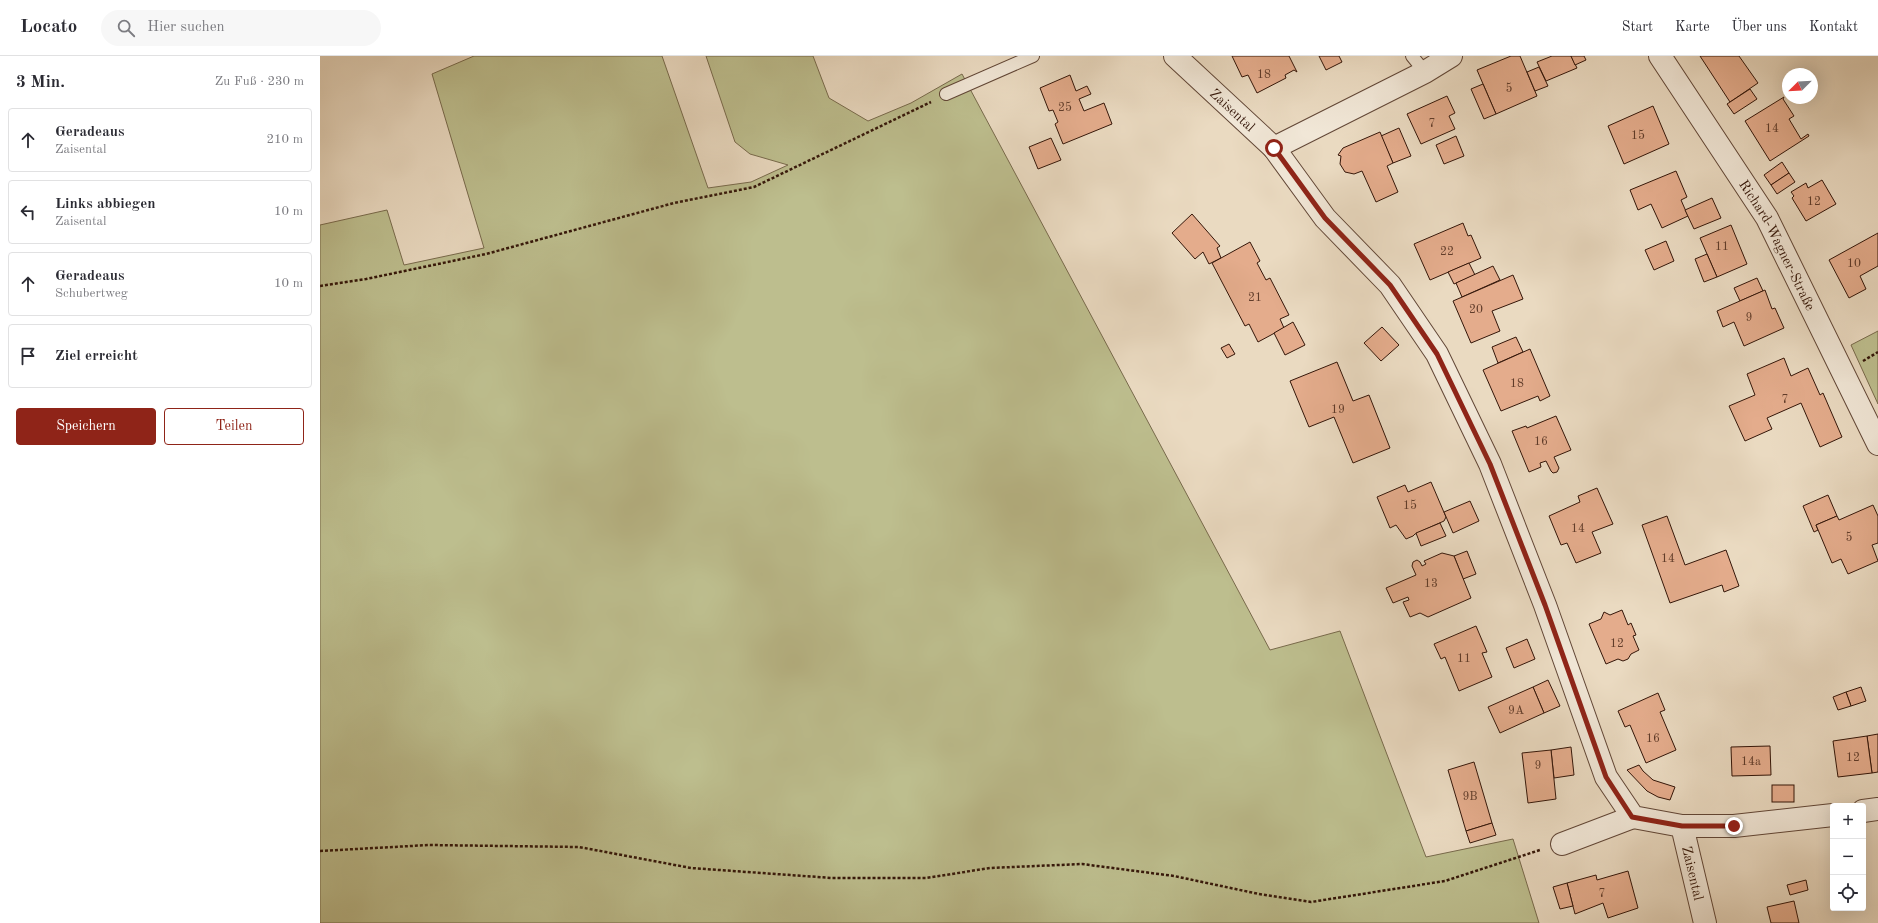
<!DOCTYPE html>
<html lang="de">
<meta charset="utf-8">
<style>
body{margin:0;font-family:"Old Standard TT",serif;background:#f7f7f7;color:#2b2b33}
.controls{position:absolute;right:12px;bottom:12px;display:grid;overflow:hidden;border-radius:4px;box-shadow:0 4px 16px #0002}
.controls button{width:36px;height:36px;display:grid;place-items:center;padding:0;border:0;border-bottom:1px solid #e1e1e2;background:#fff;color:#2b2b33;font:20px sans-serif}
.compass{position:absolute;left:1462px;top:12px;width:36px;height:36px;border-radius:50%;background:#fff;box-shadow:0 4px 16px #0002;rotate:246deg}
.stop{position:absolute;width:12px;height:12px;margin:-9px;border:3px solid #8f2418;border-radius:50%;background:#fff}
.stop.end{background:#8f2418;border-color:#fff;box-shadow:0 1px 4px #0008}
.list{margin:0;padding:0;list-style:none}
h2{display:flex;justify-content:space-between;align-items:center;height:52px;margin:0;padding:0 16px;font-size:17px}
h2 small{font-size:13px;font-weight:400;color:#7c7c81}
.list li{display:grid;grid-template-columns:26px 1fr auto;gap:12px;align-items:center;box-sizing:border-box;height:64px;margin:0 8px 8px;padding:0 8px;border:1px solid #e1e1e2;border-radius:4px}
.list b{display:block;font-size:15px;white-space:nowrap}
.list p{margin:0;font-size:13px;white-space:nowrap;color:#7c7c81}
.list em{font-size:13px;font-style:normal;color:#7c7c81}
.actions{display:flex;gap:8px;padding:12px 16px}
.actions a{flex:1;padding:9px 0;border:1px solid #8f2418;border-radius:4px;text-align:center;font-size:14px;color:#8f2418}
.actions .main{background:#8f2418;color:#fff}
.icon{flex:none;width:22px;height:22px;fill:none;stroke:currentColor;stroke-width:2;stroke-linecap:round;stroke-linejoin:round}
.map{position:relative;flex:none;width:1558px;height:867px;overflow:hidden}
header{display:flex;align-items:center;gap:24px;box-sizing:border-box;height:56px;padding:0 20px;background:#fff;border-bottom:1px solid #e1e1e2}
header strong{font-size:19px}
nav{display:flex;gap:22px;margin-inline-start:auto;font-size:14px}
.search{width:280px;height:36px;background:#f7f7f7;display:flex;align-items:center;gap:10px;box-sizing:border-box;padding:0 14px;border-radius:22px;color:#7c7c81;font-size:15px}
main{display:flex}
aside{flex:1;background:#fff}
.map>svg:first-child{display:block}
</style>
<header>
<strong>Locato</strong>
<div class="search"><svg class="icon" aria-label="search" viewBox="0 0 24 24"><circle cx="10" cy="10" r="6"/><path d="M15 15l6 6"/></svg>Hier suchen</div>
<nav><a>Start</a><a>Karte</a><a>Über uns</a><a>Kontakt</a></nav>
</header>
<main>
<aside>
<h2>3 Min.<small>Zu Fuß · 230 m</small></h2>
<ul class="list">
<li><svg class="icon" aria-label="ahead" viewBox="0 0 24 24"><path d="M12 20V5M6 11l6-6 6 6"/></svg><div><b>Geradeaus</b><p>Zaisental</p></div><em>210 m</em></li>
<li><svg class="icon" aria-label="left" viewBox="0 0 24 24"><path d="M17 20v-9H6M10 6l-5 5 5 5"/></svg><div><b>Links abbiegen</b><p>Zaisental</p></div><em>10 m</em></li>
<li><svg class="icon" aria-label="ahead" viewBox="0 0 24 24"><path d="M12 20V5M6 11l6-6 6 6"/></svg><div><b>Geradeaus</b><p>Schubertweg</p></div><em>10 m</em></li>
<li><svg class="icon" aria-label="arrive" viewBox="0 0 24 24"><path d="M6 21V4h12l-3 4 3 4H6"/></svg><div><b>Ziel erreicht</b></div></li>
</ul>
<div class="actions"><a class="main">Speichern</a><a>Teilen</a></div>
</aside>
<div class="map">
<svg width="1558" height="867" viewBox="0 0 1558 867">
<rect width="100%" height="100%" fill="#eadac1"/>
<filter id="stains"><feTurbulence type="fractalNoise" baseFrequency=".005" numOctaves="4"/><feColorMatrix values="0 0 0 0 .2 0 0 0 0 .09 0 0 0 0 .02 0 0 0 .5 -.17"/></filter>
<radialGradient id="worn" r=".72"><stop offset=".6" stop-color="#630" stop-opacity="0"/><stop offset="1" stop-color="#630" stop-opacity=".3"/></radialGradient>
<g fill="#bdbe8e" stroke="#786a4c">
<polygon points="154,0 342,0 388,132 431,126 468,109 430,98 415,86 386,0 493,0 509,42 548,65 591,47 642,18 950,594 1020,575 1106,801 1193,783 1219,867 0,867 0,169 67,154 84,209 164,192 112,18"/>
<polygon points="1558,275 1558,348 1531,289"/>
</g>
<g fill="#e4ac8c" stroke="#341609">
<polygon points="912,0 969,0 977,16 974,14 965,19 966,22 937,37 928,19 922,21"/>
<polygon points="999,0 1019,0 1022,6 1006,14"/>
<polygon points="1191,0 1200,0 1217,40 1176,58 1157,14"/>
<polygon points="1232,0 1251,0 1257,12 1226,25 1217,6"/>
<polygon points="1251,0 1264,0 1266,4 1255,9"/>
<polygon points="1380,0 1419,0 1438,27 1410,46"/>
<polygon points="1219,11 1228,30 1215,35 1207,16"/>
<polygon points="750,19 756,35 767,30 771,38 759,43 764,55 784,47 792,68 743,88 735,68 738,66 733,54 729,55 720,32"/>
<polygon points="1163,28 1176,58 1164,63 1151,33"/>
<polygon points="1430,33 1437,43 1414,58 1407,48"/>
<polygon points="1127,40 1135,57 1129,60 1135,73 1101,88 1087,58"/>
<polygon points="1464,41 1463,43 1474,60 1469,63 1481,83 1488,78 1489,80 1450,105 1425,65"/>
<polygon points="1333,50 1349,88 1304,108 1288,70"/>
<polygon points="1079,72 1091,100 1073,107 1061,80"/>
<polygon points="1060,76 1073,107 1067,110 1078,136 1056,146 1042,115 1034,118 1025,116 1020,108 1021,100 1018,99 1023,92"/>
<polygon points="1136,80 1144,100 1124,108 1116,89"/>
<polygon points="731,82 741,104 718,113 709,91"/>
<polygon points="1462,106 1469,117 1451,129 1444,119"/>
<polygon points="1356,115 1367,141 1361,144 1368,160 1342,172 1331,148 1318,154 1310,134"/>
<polygon points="1469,117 1475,126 1457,138 1451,129"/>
<polygon points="1502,124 1516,148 1486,165 1472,142 1474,140 1471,136 1486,127 1488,132"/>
<polygon points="1392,142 1401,162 1374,173 1365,154"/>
<polygon points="872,158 900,190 897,192 901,202 889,208 883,196 875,203 852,177"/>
<polygon points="1143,167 1148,180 1151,179 1161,202 1110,224 1094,188"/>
<polygon points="1411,169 1427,208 1397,221 1380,182"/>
<polygon points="1558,177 1558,210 1540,220 1546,233 1529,242 1509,204"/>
<polygon points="1346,185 1354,205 1334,214 1325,194"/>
<polygon points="930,186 940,205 937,207 946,224 950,222 969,259 960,263 964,272 938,286 929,268 925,270 892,207"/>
<polygon points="1387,198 1397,221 1384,226 1375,203"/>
<polygon points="1149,207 1155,219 1134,228 1128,216"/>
<polygon points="1173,210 1180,224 1142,241 1136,227"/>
<polygon points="1193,219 1203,243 1172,255 1180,275 1151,287 1133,245"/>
<polygon points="1437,222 1443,235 1420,245 1414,232"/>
<polygon points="1445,234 1452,253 1455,252 1464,272 1424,290 1414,266 1403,271 1397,255"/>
<polygon points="973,266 985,289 965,299 954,277"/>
<polygon points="1062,271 1079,289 1061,305 1044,287"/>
<polygon points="1196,281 1203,296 1178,307 1172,291"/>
<polygon points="909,288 915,298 907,302 901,292"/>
<polygon points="1210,293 1230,340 1220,345 1218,340 1181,355 1163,314"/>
<polygon points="1464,302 1471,320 1488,312 1500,339 1503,337 1522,381 1500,391 1481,347 1447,362 1452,373 1425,385 1409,350 1435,339 1427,318"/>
<polygon points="1017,306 1033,345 1049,339 1070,392 1033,407 1014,361 989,371 970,325"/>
<polygon points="1236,360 1251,394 1234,401 1239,412 1237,416 1233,417 1231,415 1226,405 1220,407 1221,411 1209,416 1192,375 1206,370 1207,372"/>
<polygon points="1111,426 1126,461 1124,465 1095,478 1093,480 1086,483 1076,469 1070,472 1057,441 1085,429 1088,436"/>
<polygon points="1277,432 1293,468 1272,476 1281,497 1256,507 1247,487 1241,489 1229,460 1260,446 1258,440"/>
<polygon points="1508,439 1517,460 1496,469 1498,474 1494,476 1483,450"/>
<polygon points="1150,445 1159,465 1133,477 1124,456"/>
<polygon points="1553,449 1558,460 1558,487 1552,489 1558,505 1528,518 1521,503 1512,507 1496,469 1517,460 1519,464"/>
<polygon points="1347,460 1365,509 1406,494 1419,530 1404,536 1402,529 1350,547 1322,469"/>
<polygon points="1120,467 1126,480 1101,490 1096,477"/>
<polygon points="1147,495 1156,518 1143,523 1134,500"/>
<polygon points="1122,497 1134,500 1151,542 1108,561 1100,557 1090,561 1083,546 1089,544 1088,541 1073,547 1066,532 1096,519 1092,510 1093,506 1097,504 1100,506 1102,510 1106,508 1104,505"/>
<polygon points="1302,554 1308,569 1311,567 1316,579 1313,580 1319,594 1311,598 1308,603 1303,605 1298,603 1286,608 1269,568 1281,563 1284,556 1290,559"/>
<polygon points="1156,570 1167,596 1162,597 1172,621 1139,635 1125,601 1121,603 1114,588"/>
<polygon points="1207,583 1215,603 1194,612 1186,592"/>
<polygon points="1228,624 1240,650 1224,657 1213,631"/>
<polygon points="1213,631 1224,657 1180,677 1168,651"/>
<polygon points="1541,631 1546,645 1531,650 1526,636"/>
<polygon points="1526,636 1531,650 1518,654 1513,641"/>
<polygon points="1338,637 1345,654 1340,656 1356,694 1326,707 1310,669 1305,671 1298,655"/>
<polygon points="1558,678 1558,716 1552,717 1547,680"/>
<polygon points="1547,680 1552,717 1518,721 1513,685"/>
<polygon points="1450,690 1451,719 1412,720 1411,691"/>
<polygon points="1251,691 1254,719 1234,722 1231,694"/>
<polygon points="1231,694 1236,743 1208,747 1202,697"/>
<polygon points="1154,706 1172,767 1146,775 1128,714"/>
<polygon points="1319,709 1323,715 1333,724 1355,731 1350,744 1338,741 1327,735 1307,714"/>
<rect x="1452" y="729" width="22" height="17"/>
<polygon points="1172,767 1176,779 1150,787 1146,775"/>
<polygon points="1308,815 1318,852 1288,862 1283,847 1255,858 1247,827 1276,819 1277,824"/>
<polygon points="1486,824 1488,834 1470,839 1467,829"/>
<polygon points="1247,827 1253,850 1240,853 1233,831"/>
<polygon points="1474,845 1479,867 1451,867 1447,851"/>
</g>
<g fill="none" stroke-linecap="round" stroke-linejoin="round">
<g stroke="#624737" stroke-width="14">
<g id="service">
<polyline points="1092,0 1105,16"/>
<polyline points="626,38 713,0"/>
</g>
</g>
<g stroke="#624737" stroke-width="24">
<g id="minor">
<path id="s1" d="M855,0L954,92L1005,162L1070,229L1117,298L1170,408L1225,549L1286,721L1313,761L1362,770L1385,867"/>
<path id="s2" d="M1340,0L1447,162L1558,388"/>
<polyline points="954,92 1105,16 1131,0"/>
<polyline points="1543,755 1558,753"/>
<polyline points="1362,770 1414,770 1513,759"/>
<polyline points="1242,788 1313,761"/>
</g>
</g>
<g stroke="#341609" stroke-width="2.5" stroke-dasharray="3 2" stroke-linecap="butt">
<polyline points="0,230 46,223 166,198 354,147 434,131 611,46"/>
<polyline points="1543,305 1558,296"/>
<polyline points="0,795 109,789 259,791 371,812 512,822 606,822 670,812 762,808 854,820 939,838 991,846 1125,825 1220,794"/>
</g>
<use href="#service" stroke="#f1e7d7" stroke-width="12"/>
<use href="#minor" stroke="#f1e7d7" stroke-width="22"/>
</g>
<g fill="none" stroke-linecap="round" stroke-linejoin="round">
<polyline stroke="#8f2418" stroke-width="5" points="954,92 1005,162 1070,229 1117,298 1170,408 1225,549 1286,721 1312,761 1362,770 1414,770"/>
</g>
<g text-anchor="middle" stroke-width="4" stroke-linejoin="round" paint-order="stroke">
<g font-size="12" fill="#603c2a">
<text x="944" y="22">18</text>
<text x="1189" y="36">5</text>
<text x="745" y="55">25</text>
<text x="1112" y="71">7</text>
<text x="1452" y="76">14</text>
<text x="1318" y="83">15</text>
<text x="1494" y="149">12</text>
<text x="1402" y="194">11</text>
<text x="1127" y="199">22</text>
<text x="1534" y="211">10</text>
<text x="935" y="245">21</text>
<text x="1156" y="257">20</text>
<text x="1429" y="265">9</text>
<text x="1197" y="331">18</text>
<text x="1465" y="347">7</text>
<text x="1018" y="357">19</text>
<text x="1221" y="389">16</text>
<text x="1090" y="453">15</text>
<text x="1258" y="476">14</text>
<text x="1529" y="485">5</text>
<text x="1348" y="506">14</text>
<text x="1111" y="531">13</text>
<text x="1297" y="591">12</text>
<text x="1144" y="606">11</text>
<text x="1196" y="658">9A</text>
<text x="1333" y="686">16</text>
<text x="1533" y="705">12</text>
<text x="1431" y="709">14a</text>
<text x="1218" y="713">9</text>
<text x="1150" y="744">9B</text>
<text x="1282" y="841">7</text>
</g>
<g font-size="14" fill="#341609" stroke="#f1e7d7">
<text dy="5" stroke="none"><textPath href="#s1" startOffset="79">Zaisental</textPath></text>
<text dy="5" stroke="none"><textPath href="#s2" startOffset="223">Richard-Wagner-Straße</textPath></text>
<text dy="5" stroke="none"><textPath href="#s1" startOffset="1001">Zaisental</textPath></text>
</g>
</g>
<rect width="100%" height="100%" filter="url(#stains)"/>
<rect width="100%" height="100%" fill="url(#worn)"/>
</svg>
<div class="controls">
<button>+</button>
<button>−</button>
<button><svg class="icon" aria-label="locate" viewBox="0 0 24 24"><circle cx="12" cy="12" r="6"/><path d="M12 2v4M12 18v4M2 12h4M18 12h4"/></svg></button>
</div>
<svg class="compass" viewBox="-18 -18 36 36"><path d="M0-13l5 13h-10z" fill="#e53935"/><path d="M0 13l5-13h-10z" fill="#7c7c81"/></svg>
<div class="stop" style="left:954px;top:92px"></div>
<div class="stop end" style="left:1414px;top:770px"></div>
</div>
</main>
